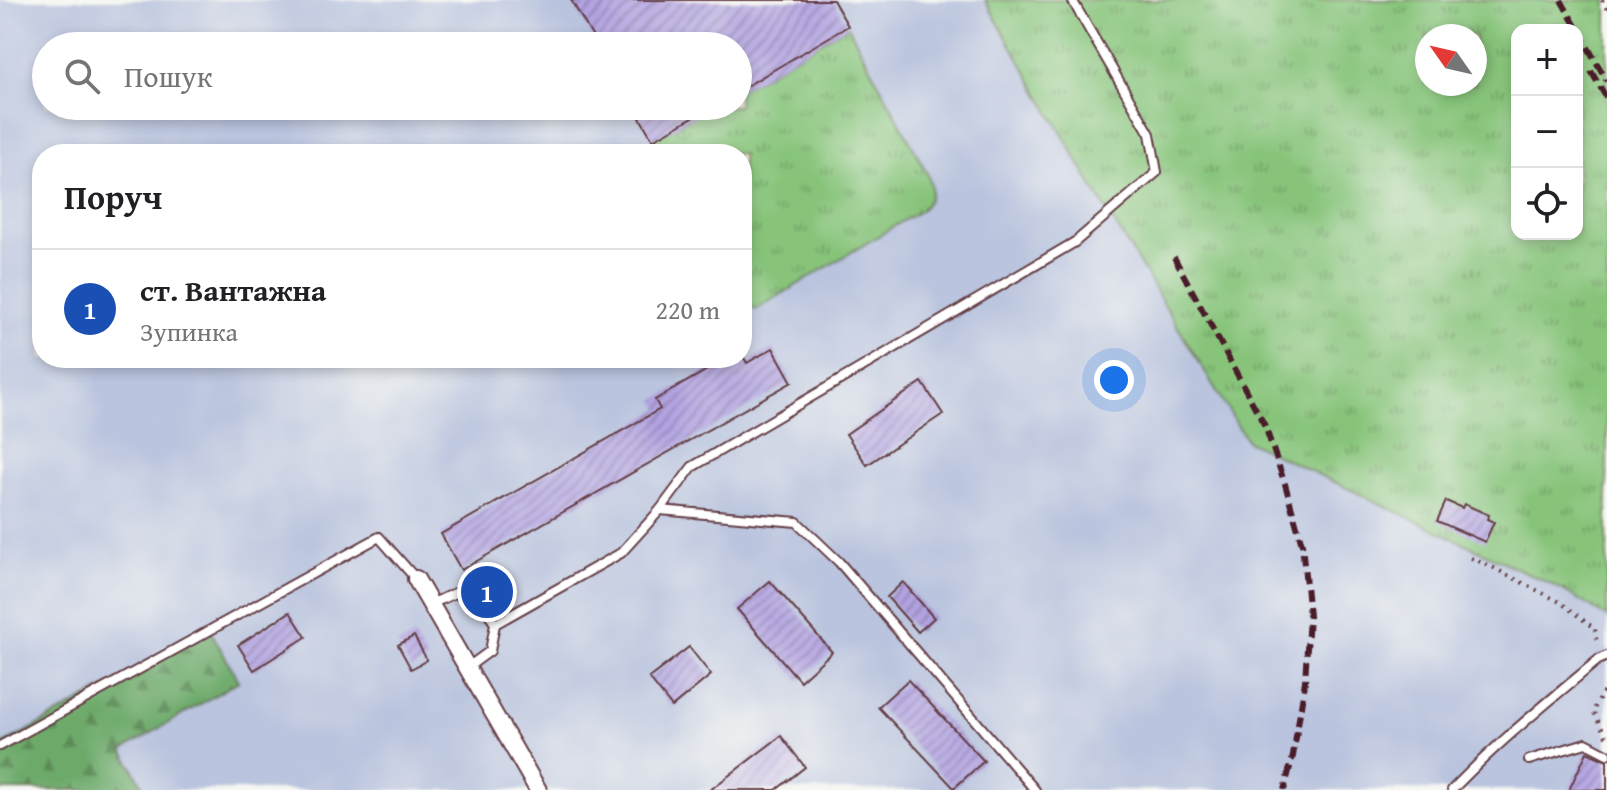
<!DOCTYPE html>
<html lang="uk">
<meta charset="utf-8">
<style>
body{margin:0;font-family:"Gentium Book Plus",serif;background:#f2f2f2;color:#202124}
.controls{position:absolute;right:24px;top:24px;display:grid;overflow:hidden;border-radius:16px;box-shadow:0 4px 12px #0003}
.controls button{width:72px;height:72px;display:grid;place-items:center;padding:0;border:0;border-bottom:2px solid #e0e0e0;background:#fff;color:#202124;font:40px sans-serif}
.compass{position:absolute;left:1415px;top:24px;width:72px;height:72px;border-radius:50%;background:#fff;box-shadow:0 4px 12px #0003;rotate:304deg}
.you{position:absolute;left:1114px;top:380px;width:28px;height:28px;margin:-20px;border:6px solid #fff;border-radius:50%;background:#1a73e8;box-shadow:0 0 0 12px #1a73e833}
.badge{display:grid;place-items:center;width:52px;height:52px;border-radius:50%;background:#b45309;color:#fff;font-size:26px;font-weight:700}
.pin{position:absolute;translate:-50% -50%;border:4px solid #fff;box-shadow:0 2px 8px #0006}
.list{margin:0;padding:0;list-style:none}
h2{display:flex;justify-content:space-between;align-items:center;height:104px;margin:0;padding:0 32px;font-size:34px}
h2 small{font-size:26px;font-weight:400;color:#757577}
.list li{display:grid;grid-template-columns:52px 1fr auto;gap:24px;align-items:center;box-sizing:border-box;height:120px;padding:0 32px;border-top:2px solid #e0e0e0}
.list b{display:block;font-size:30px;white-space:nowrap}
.list p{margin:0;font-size:26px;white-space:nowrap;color:#757577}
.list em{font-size:26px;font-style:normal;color:#757577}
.icon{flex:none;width:44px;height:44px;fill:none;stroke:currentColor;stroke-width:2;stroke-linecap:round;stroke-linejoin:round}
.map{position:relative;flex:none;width:1607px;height:790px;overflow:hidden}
.search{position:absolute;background:#fff;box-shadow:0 4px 12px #0003;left:32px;top:32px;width:720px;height:88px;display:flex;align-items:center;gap:20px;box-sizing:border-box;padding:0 28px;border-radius:44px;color:#757577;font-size:30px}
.panel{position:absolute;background:#fff;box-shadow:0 4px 12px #0003;left:32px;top:144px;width:720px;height:224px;border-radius:32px}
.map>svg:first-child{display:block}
</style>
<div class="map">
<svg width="1607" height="790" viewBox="0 0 1607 790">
<defs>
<pattern id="grass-tufts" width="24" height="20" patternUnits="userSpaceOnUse" patternTransform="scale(2)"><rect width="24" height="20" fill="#87c47a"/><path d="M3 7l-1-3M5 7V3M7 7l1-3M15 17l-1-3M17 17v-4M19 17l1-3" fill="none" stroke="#709f64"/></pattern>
<pattern id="forest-firs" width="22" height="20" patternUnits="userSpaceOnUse" patternTransform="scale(2)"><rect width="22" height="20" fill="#6daa6a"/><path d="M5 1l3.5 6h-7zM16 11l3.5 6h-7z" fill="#5c8a57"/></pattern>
<pattern id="building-hatch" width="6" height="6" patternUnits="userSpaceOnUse" patternTransform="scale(2)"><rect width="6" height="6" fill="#b2a3e1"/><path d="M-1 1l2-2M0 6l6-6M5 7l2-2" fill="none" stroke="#9384b7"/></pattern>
</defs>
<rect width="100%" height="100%" fill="#f6f6f2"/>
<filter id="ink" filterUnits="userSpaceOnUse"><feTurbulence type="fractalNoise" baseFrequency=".0125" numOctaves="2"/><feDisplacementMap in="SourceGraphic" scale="16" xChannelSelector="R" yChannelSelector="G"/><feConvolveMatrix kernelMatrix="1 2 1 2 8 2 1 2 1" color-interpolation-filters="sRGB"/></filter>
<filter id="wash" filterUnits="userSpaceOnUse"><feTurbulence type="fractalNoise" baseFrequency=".006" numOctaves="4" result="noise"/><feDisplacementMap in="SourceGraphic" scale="32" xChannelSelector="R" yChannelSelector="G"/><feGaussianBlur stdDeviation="1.8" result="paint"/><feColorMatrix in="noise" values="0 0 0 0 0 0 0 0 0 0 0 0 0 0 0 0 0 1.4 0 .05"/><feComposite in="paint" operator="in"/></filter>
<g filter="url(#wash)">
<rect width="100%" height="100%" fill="#f5e9d8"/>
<path fill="#bac4de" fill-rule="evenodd" d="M0,0H985L1097,194L1561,589L1607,617V790H0ZM46,46H738V106H46ZM42,154H742V358H42Z"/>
<g fill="url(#grass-tufts)" stroke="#687252" stroke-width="2" fill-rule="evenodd">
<path d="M985,0H1607V617L1561,589L1247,441L1097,194ZM1517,30H1577V234H1517ZM1427,36H1475V84H1427Z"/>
<path d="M848,26L927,173C933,188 933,198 921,210L757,309H750L742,301V154H660L653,140L712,106H738V91Z"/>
</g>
<polygon fill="url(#forest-firs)" stroke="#5c644a" stroke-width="2" points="210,630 239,681 123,750 145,790 0,790 0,746"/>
<g id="blocks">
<g fill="url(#building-hatch)">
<polygon points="571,0 833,0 848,26 738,91 738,46 598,46"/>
<polygon points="633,106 712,106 653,140"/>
<polygon points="773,348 792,382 461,570 441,534 660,409 655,400 728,358 744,358 747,363"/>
<polygon points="922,382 943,414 867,465 846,434"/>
<polygon points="1446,501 1462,508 1464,504 1489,515 1487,519 1494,522 1485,542 1437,521"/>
<polygon points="770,581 832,652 800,681 737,609"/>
<polygon points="903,582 934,618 918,632 887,597"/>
<polygon points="290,612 306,637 254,670 238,645"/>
<polygon points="414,636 427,660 411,669 398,645"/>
<polygon points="689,647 711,675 672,707 649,678"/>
<polygon points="908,680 984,761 954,788 878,707"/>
<polygon points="781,736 805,767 776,790 710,790"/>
<polygon points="1587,752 1607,761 1607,790 1569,790"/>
</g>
</g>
</g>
<g filter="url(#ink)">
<use href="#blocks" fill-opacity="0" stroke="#643d45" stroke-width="2"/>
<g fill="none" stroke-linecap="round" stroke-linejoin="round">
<g stroke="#643d45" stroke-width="12">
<g id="lane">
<polyline points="660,510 797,522 839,562 1035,790"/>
<polyline points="431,604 455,593 481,601 495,624 490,651 468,667"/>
<polyline points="495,624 621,553 660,510 692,467 1075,242 1157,172 1150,134 1072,0"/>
<polyline points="0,746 379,537 416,579"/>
<polyline points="1529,760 1586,743 1607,754"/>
<path d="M1452,790C1497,743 1548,702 1598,660L1607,656"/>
</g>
</g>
<g stroke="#643d45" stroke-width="20">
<polyline id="street" points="416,579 538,790"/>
</g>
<g stroke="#643d45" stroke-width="4" stroke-dasharray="2 6" stroke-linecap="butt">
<polyline points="1602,0 1607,10"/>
<polyline points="1471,558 1488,565 1560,602 1595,629 1597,645"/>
<polyline points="1607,685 1593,711 1607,738"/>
</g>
<use href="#lane" stroke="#fff" stroke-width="8"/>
<use href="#street" stroke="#fff" stroke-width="16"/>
<g stroke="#4a1f2b" stroke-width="6" stroke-dasharray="12 6" stroke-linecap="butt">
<polyline points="1561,0 1607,81"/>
<polyline points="1591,71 1607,99"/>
<polyline points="1174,257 1265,426 1285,484 1302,544 1309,616 1305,681 1293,756 1284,790"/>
</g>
</g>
</g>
</svg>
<div class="controls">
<button>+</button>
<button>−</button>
<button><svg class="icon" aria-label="locate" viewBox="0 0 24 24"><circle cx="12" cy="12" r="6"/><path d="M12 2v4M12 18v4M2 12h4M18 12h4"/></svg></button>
</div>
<svg class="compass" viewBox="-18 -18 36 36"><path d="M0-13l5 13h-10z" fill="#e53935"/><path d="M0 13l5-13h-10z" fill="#757577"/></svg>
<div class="you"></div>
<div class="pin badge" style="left:487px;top:592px;background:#1a4fb4">1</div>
<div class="search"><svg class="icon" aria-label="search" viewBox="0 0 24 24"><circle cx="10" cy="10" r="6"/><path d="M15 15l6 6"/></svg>Пошук</div>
<section class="panel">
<h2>Поруч<small></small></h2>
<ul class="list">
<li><span class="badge" style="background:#1a4fb4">1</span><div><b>ст. Вантажна</b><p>Зупинка</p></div><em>220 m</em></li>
</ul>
</section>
</div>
